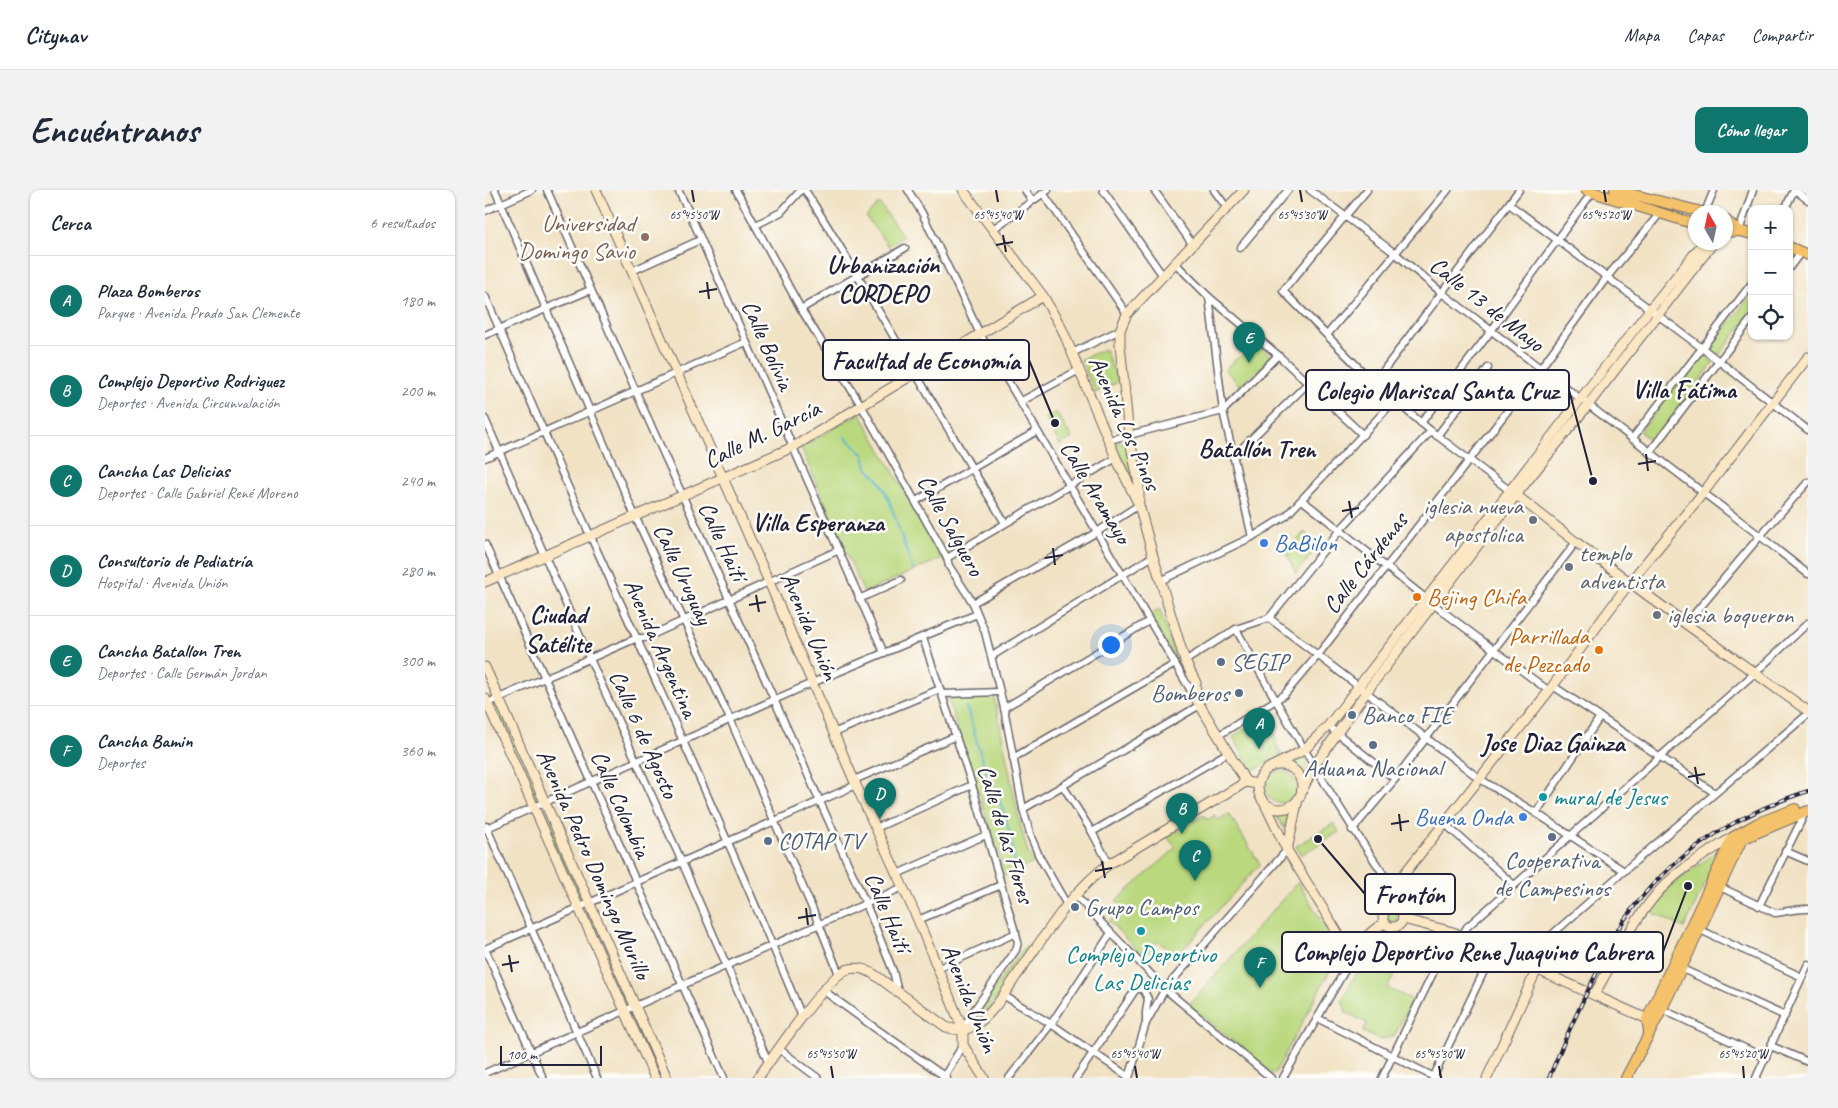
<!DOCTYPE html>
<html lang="es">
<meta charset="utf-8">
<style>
body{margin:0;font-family:Caveat,sans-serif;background:#f2f2f3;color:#1f2937}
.controls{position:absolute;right:15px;top:15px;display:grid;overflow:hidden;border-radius:10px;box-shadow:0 1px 4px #0004}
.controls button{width:45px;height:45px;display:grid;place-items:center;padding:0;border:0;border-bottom:1px solid #e0e1e3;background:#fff;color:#1f2937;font:25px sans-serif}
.compass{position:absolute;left:1203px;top:15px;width:45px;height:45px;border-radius:50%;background:#fff;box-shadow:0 1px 4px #0004;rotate:351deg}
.scale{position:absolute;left:15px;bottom:12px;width:102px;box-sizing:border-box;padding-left:5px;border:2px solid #22223b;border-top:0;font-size:14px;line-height:18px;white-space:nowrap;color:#22223b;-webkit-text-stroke:4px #fdfcf7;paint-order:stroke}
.you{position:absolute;left:625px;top:454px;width:18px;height:18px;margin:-12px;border:4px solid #fff;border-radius:50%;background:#1a73e8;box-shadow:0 0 0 8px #1a73e833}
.badge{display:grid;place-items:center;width:32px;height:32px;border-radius:50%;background:#0f766e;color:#fff;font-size:16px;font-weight:700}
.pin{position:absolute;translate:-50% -41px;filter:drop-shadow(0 1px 2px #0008)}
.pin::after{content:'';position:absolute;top:26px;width:18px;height:15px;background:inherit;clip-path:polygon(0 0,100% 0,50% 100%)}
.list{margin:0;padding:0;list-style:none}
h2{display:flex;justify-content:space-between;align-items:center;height:65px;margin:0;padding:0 20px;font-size:21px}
h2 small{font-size:16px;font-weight:400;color:#747a83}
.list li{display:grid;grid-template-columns:32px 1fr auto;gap:15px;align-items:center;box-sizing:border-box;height:90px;padding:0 20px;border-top:1px solid #e0e1e3}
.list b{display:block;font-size:19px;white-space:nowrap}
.list p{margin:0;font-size:16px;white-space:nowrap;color:#747a83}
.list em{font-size:16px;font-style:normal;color:#747a83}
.icon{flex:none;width:28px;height:28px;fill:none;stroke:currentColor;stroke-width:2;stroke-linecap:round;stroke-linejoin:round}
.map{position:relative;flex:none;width:1323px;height:888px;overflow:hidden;border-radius:10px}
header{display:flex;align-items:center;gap:30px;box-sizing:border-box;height:70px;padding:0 25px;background:#fff;border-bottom:1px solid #e0e1e3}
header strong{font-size:24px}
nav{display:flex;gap:28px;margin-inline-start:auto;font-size:18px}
.intro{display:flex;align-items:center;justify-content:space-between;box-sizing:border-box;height:120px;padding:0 30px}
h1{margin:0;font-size:35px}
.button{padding:12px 22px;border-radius:10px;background:#0f766e;color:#fff;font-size:18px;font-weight:700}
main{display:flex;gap:30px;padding:0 30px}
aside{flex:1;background:#fff;border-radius:10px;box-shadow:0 1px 4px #0004}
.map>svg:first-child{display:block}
</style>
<header>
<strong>Citynav</strong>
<nav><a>Mapa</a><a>Capas</a><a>Compartir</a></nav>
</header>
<div class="intro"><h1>Encuéntranos</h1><a class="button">Cómo llegar</a></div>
<main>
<aside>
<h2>Cerca<small>6 resultados</small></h2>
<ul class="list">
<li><span class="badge">A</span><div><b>Plaza Bomberos</b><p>Parque · Avenida Prado San Clemente</p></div><em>180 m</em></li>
<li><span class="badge">B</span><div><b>Complejo Deportivo Rodriguez</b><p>Deportes · Avenida Circunvalación</p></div><em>200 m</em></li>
<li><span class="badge">C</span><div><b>Cancha Las Delicias</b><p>Deportes · Calle Gabriel René Moreno</p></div><em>240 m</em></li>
<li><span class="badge">D</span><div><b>Consultorio de Pediatría</b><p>Hospital · Avenida Unión</p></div><em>280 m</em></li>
<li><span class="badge">E</span><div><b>Cancha Batallon Tren</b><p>Deportes · Calle Germán Jordan</p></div><em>300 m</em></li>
<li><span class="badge">F</span><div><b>Cancha Bamin</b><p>Deportes</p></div><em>360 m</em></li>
</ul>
</aside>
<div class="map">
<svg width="1323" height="888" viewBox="0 0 1323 888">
<rect width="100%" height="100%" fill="#fdfcf7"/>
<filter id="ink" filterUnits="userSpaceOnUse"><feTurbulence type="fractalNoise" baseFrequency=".02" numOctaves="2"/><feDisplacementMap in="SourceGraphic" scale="10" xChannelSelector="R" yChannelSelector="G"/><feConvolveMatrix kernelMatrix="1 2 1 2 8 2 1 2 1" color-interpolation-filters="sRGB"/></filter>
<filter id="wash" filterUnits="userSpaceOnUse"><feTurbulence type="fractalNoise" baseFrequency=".0096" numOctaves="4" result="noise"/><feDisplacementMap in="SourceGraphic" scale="20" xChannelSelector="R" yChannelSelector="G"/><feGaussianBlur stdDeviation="1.12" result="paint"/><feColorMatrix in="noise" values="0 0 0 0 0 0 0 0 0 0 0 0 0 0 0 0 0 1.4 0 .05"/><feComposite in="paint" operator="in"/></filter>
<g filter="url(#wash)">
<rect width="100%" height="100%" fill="#f1e2c4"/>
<g fill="#bad87e" stroke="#6e7d5c">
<polygon points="394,13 418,46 403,56 381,27"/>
<polygon points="1267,104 1267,122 1234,165 1225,158"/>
<polygon points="771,152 787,167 755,196 740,179"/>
<polygon points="620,159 633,192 610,203 596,169"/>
<polygon points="1217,163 1229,172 1168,252 1155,242"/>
<polygon points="571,222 587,248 575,255 560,228"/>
<polygon points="375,223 457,368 379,403 316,258"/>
<polygon points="634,251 641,254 649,288 646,290 630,253"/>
<polygon points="819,342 835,354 811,384 802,364"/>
<polygon points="675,419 692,474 665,425"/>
<polygon points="509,506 534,629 543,663 549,673 521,684 518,689 515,680 517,674 462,507"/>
<polygon points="13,516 54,607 49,609 8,518"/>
<polygon points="778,525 792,549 790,553 797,564 767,581 748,547"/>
<polygon points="815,567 820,568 823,572 818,585 809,576 803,573"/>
<circle cx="796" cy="597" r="16"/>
<polygon points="59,618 100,710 95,712 54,621"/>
<polygon points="806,621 799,638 789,622 794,624"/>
<polygon points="744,624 775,674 692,766 673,751 658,767 624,731 637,717 631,711 691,658 682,647 719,625 722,630 730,625 733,630"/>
<polygon points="849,633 854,642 816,665 811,656"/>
<polygon points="1238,657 1199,738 1164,721 1179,701"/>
<polygon points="813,692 855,762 789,885 704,815"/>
<polygon points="104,718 145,810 140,812 99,721"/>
<circle cx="907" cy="727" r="6"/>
<polygon points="890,750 917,750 923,752 906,783 909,785 902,798 928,810 909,846 895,850 878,842 882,833 861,822 857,810"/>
<polygon points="540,756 548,758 502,821 497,824 490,824"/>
<polygon points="150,823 179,888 173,888 145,826"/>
</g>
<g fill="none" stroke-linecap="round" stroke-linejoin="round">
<g stroke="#4caecb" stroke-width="2">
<polyline points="360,247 379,265 382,278 394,290 404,310 428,380"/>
<path d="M481,517C488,534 491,552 497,569C503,586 512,603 518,620C524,637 527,655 530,673"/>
</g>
</g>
</g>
<g filter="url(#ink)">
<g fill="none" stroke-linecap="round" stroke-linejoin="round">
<g stroke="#6a656b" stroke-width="9">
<g id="street">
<polyline points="10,0 150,326 245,529 334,734 354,784"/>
<polyline points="62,0 151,202 381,714 408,781 413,802"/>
<polyline points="193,0 204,22 399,463"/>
<polyline points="251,0 316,119 376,215 462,368 464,376 488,413 500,442 519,518 538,619 546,647 554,666 582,715"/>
<path d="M320,0C389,110 452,222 520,333"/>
<polyline points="423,0 437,23 495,144 709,506"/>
<polyline points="540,0 547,11"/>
<polyline points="618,0 678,86"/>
<polyline points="669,0 708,55"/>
<polyline points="729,0 742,18"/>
<polyline points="825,0 911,64 957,103 1275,346 1323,384"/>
<polyline points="882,0 798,101 889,193 946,241 1028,303"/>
<polyline points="1310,0 1323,10"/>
<polyline points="558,3 642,124"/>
<polyline points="1024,14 1217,158 1323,240"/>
<polyline points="1300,19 1309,0"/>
<polyline points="0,21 47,0"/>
<polyline points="1224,22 1222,17 1229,0"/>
<polyline points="271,35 296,22 316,0"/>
<polyline points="508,39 563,0"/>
<polyline points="1254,41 1268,0"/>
<polyline points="755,58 803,0"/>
<polyline points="691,74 724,107 793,165 878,245"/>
<polyline points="1304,78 1316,62"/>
<polyline points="147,81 215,50"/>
<path d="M0,106C35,185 68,266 105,345C177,505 251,665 317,827"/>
<polyline points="724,107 738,221 767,347"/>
<polyline points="316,119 420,58"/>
<polyline points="0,145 105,100"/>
<polyline points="842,145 963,0"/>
<polyline points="587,163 635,140"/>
<polyline points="889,193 1034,0"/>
<polyline points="535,212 594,180"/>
<polyline points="0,229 105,469 197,672 284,874"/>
<polyline points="936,233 1006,141 1108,1"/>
<polyline points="952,246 1003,178"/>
<polyline points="1147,249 1267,93"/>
<polyline points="624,250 738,221 793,165"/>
<polyline points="1164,263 1267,128"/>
<polyline points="748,267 823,193"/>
<polyline points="0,268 261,152"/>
<polyline points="817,310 948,414 1064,501"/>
<polyline points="431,311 552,241"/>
<polyline points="0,354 239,888"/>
<polyline points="462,368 631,268"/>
<polyline points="675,391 767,347 801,326 910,210"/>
<polyline points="374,409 416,390"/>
<polyline points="488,413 612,342 654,315"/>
<polyline points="784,428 995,589 1051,623 1139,681"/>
<polyline points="1201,434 1275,346 1323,292"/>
<path d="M751,439C800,528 850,615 908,698"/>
<polyline points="438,448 487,595 533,752 531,760 485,826 478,840"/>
<polyline points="507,466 668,366"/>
<polyline points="700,471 751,439 784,428 855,340 946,241"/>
<polyline points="1068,496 1230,603"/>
<polyline points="457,504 515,502"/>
<polyline points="0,514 152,448 160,448 354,360"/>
<polyline points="519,518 664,431"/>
<polyline points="843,536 910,589"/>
<polyline points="348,543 455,499"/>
<polyline points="734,545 799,505 833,465 1055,179 1122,87 1176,22"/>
<polyline points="528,568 690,474"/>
<polyline points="369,590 471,546"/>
<polyline points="578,596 607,642 624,674"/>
<polyline points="538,619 715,515"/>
<polyline points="1051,623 1115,527"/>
<polyline points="960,634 1029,695"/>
<polyline points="1,636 112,888"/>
<polyline points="391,638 487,595"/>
<polyline points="0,639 327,493 492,424"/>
<polyline points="867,640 910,589 1091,352"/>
<polyline points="607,642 744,562"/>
<polyline points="1300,661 1323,671"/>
<polyline points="412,684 501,645"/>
<path d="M1233,696L1290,723C1302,722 1312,718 1323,719"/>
<polyline points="590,705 680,799 786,888"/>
<polyline points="1274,716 1320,623"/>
<polyline points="433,730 516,695"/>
<polyline points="1211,738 1317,787"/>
<polyline points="977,746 982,737 1271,482 1323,433"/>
<polyline points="0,759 371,595"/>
<polyline points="0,759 58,888"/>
<polyline points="1036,772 1139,681 1323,524"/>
<polyline points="1193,777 1300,826"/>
<polyline points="452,779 531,743"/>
<polyline points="339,801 390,838 462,888"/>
<polyline points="518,805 566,834 644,887"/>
<polyline points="1174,818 1281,868"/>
<polyline points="832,828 951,888"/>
<polyline points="1286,856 1323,872"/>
<polyline points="294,859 333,888"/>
<polyline points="0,883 418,697"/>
<polyline points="458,888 478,855"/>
<polyline points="524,888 566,834 626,743"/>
<polyline points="591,888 651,799 658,799 663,809 661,822 661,832"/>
<polyline points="644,888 661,833 680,799 802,660"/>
<polyline points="798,888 871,761"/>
<polyline points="897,888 968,742"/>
<polyline points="948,888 1009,760"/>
<polyline points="1271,888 1323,774"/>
</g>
</g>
<g stroke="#6a656b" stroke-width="11">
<g id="secondary">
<polyline points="111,0 284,392 371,595 433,730 478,840 478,855 499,888"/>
<polyline points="478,0 558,106 577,139 631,268 654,315 668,366 700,471 711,493 710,507 761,592"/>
<polyline points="1031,305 1091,352 1201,434 1323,521"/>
<polyline points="654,310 654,294 644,246 635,154 635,140 642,124 759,0"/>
<polyline points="0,392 308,257 558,106"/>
<polyline points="0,477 182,888"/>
<polyline points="0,508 170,888"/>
<circle cx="795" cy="597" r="22"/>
<polyline points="790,575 819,560 843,536 1165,119 1219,52"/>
<polyline points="817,601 829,576 882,501 1031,305 1103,215 1229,52"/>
<path d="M779,612L802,660L859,753L871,761C879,748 886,741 899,733"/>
<polyline points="802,660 813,609"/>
<circle cx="908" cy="727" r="10"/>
<polyline points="910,717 908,698 1064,501 1145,392 1218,303 1323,167"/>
<polyline points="918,729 968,742 1167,831"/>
<path d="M1109,805C1128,772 1145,736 1169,707C1190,681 1221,664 1248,647"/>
<path d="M273,888C288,867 341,788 361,780C372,776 381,779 390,785L461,837C471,841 481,841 490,835C507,825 519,804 530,788C558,749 584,703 624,674L761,592L773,594"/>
<polyline points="1002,888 1052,779"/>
</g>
</g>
<g stroke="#6a656b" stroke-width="12">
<g id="primary">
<polyline points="1101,0 1210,34"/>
<polyline points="1130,0 1217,22"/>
<polyline points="1240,30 1254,41"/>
<polyline points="1240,42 1254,41 1267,44"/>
<polyline points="1304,57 1323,65"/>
<polyline points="1164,841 1162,829 1248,647 1273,633 1310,619"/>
<polyline points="1141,888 1177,819 1257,649 1323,621"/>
</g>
</g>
<use href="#street" stroke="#fff" stroke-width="6"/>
<use href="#secondary" stroke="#fbe7c3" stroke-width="9"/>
<use href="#primary" stroke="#f4c26a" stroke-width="10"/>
<g stroke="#22223b" stroke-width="4">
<path id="rail" d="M1064,888C1078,853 1094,818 1111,784C1117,771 1122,758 1129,746C1172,673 1244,627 1323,601"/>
</g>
<use href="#rail" stroke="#fdfcf7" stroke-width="2" stroke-dasharray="5.5" stroke-linecap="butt"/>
</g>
</g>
<path fill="none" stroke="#22223b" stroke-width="2" d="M207,0L209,12M511,0L513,12M815,0L817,12M1119,0L1121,12M518,45L521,62M511,55L528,52M222,92L224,109M214,102L232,99M1161,264L1163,281M1153,274L1171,271M864,311L867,328M857,321L874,318M568,358L570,375M560,368L578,365M271,405L274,422M264,415L281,412M1210,577L1213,594M1203,587L1220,584M914,624L916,641M906,634L924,631M617,671L620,688M610,681L627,678M321,718L323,735M313,728L331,725M24,765L27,782M17,775L34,772M346,876L348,888M650,876L652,888M954,876L956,888M1258,876L1259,888"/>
<circle fill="#8d6e63" stroke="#fdfcf7" stroke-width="2" cx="160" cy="47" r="5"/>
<g fill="#6b7280" stroke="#fdfcf7" stroke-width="2">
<circle cx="1048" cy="330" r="5"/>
<circle cx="1084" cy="377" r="5"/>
<circle cx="1172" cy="425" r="5"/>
</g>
<g fill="#3f7fe0" stroke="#fdfcf7" stroke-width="2">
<circle cx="779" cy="353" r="5"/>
<circle cx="1038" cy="627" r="5"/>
</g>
<g fill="#e8710a" stroke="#fdfcf7" stroke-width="2">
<circle cx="932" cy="407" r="5"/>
<circle cx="1114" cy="460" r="5"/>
</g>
<g fill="#5c6f8a" stroke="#fdfcf7" stroke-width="2">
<circle cx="736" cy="472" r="5"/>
<circle cx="754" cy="503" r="5"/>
<circle cx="867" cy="525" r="5"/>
<circle cx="888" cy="555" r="5"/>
<circle cx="1067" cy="647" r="5"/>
<circle cx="283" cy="651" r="5"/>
<circle cx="590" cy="717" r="5"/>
</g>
<g fill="#0f9aa8" stroke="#fdfcf7" stroke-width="2">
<circle cx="1058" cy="607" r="5"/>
<circle cx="656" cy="741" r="5"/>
</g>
<g text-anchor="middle" stroke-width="5" stroke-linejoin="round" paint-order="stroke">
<g font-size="24" fill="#785e54" stroke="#fdfcf7" text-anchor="end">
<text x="150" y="41">Universidad<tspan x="150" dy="28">Domingo Savio</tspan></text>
</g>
<g font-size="24" fill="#22223b" stroke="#fdfcf7">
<text transform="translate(1002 114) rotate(38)" y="8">Calle 13 de Mayo</text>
<text transform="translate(283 155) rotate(66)" y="8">Calle Bolivia</text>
<text transform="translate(640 233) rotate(66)" y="8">Avenida Los Pinos</text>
<text transform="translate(277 244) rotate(-26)" y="8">Calle M. García</text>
<text transform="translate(611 302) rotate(59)" y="8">Calle Aramayo</text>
<text transform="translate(466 335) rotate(61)" y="8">Calle Salguero</text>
<text transform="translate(238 351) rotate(65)" y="8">Calle Haití</text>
<text transform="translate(880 373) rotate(-52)" y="8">Calle Cárdenas</text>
<text transform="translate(198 384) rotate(65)" y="8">Calle Uruguay</text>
<text transform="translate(325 436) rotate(67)" y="8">Avenida Unión</text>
<text transform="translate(176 458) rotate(66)" y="8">Avenida Argentina</text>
<text transform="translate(159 544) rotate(66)" y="8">Calle 6 de Agosto</text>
<text transform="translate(136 614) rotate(66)" y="8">Calle Colombia</text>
<text transform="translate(521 644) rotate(73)" y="8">Calle de las Flores</text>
<text transform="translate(109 674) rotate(66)" y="8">Avenida Pedro Domingo Murillo</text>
<text transform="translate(403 722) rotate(67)" y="8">Calle Haití</text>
<text transform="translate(485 808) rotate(68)" y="8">Avenida Unión</text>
</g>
<g font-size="24" fill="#5b616d" stroke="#fdfcf7" text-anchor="start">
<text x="1038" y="324" text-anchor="end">iglesia nueva<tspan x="1038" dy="28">apostolica</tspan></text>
<text x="1094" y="371">templo<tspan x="1094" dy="28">adventista</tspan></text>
<text x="1182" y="433">iglesia boqueron</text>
</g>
<g font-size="24" fill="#366cbe" stroke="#fdfcf7" text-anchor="start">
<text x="789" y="361">BaBilon</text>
<text x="1028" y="635" text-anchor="end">Buena Onda</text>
</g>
<g font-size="24" fill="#c56008" stroke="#fdfcf7" text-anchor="start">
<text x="942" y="415">Bejing Chifa</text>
<text x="1104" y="454" text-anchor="end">Parrillada<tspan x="1104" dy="28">de Pezcado</tspan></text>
</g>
<g font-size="24" fill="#4e5e75" stroke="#fdfcf7" text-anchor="start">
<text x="746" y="480">SEGIP</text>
<text x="744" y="511" text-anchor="end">Bomberos</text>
<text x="877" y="533">Banco FIE</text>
<text x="888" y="586" text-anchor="middle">Aduana Nacional</text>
<text x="293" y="659">COTAP TV</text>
<text x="1067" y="678" text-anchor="middle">Cooperativa<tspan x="1067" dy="28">de Campesinos</tspan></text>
<text x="600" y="725">Grupo Campos</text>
</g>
<g font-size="24" fill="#0d838f" stroke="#fdfcf7" text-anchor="start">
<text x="1068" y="615">mural de Jesus</text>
<text x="656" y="772" text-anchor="middle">Complejo Deportivo<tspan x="656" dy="28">Las Delicias</tspan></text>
</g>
<g font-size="25" font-weight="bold" fill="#22223b" stroke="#fdfcf7">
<text x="398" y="83">Urbanización<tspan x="398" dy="29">CORDEPO</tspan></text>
<text x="1199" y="208">Villa Fátima</text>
<text x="772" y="267">Batallón Tren</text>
<text x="333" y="341">Villa Esperanza</text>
<text x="73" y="433">Ciudad<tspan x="73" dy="29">Satélite</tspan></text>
<text x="1068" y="561">Jose Diaz Gainza</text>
</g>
</g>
<g font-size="12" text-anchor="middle" fill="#22223b" stroke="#fdfcf7" stroke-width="5" stroke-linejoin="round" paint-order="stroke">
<text x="209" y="29">65°45'50"W</text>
<text x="513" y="29">65°45'40"W</text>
<text x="817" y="29">65°45'30"W</text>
<text x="1121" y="29">65°45'20"W</text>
<text x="346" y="868">65°45'50"W</text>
<text x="650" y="868">65°45'40"W</text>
<text x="954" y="868">65°45'30"W</text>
<text x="1258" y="868">65°45'20"W</text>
</g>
<path fill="none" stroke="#22223b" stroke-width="2" d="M570 233L544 170M1108 291L1084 200M833 649L880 704M1203 696L1178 762"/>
<g fill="#22223b" stroke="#fdfcf7" stroke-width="2">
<circle cx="570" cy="233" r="5"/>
<circle cx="1108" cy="291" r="5"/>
<circle cx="833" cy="649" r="5"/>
<circle cx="1203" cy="696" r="5"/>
</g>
<g fill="#fdfcf7" stroke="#22223b" stroke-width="2">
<rect x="338" y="150" width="206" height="40" rx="5"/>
<rect x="821" y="180" width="263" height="40" rx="5"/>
<rect x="880" y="684" width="90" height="40" rx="5"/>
<rect x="797" y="742" width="381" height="40" rx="5"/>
</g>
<g font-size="25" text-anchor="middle" font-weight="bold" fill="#22223b">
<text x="441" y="179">Facultad de Economía</text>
<text x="952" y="209">Colegio Mariscal Santa Cruz</text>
<text x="925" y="713">Frontón</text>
<text x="988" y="770">Complejo Deportivo Rene Juaquino Cabrera</text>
</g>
</svg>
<div class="controls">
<button>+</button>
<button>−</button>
<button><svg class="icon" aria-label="locate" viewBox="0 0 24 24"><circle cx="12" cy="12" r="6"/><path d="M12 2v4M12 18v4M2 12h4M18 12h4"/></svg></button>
</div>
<svg class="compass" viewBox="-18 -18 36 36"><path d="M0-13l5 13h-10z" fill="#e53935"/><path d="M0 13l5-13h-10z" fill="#747a83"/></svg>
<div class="scale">100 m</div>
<div class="you"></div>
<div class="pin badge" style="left:774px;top:559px">A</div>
<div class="pin badge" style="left:697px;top:644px">B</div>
<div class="pin badge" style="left:710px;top:691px">C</div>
<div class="pin badge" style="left:395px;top:629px">D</div>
<div class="pin badge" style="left:764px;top:173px">E</div>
<div class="pin badge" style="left:775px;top:798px">F</div>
</div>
</main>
